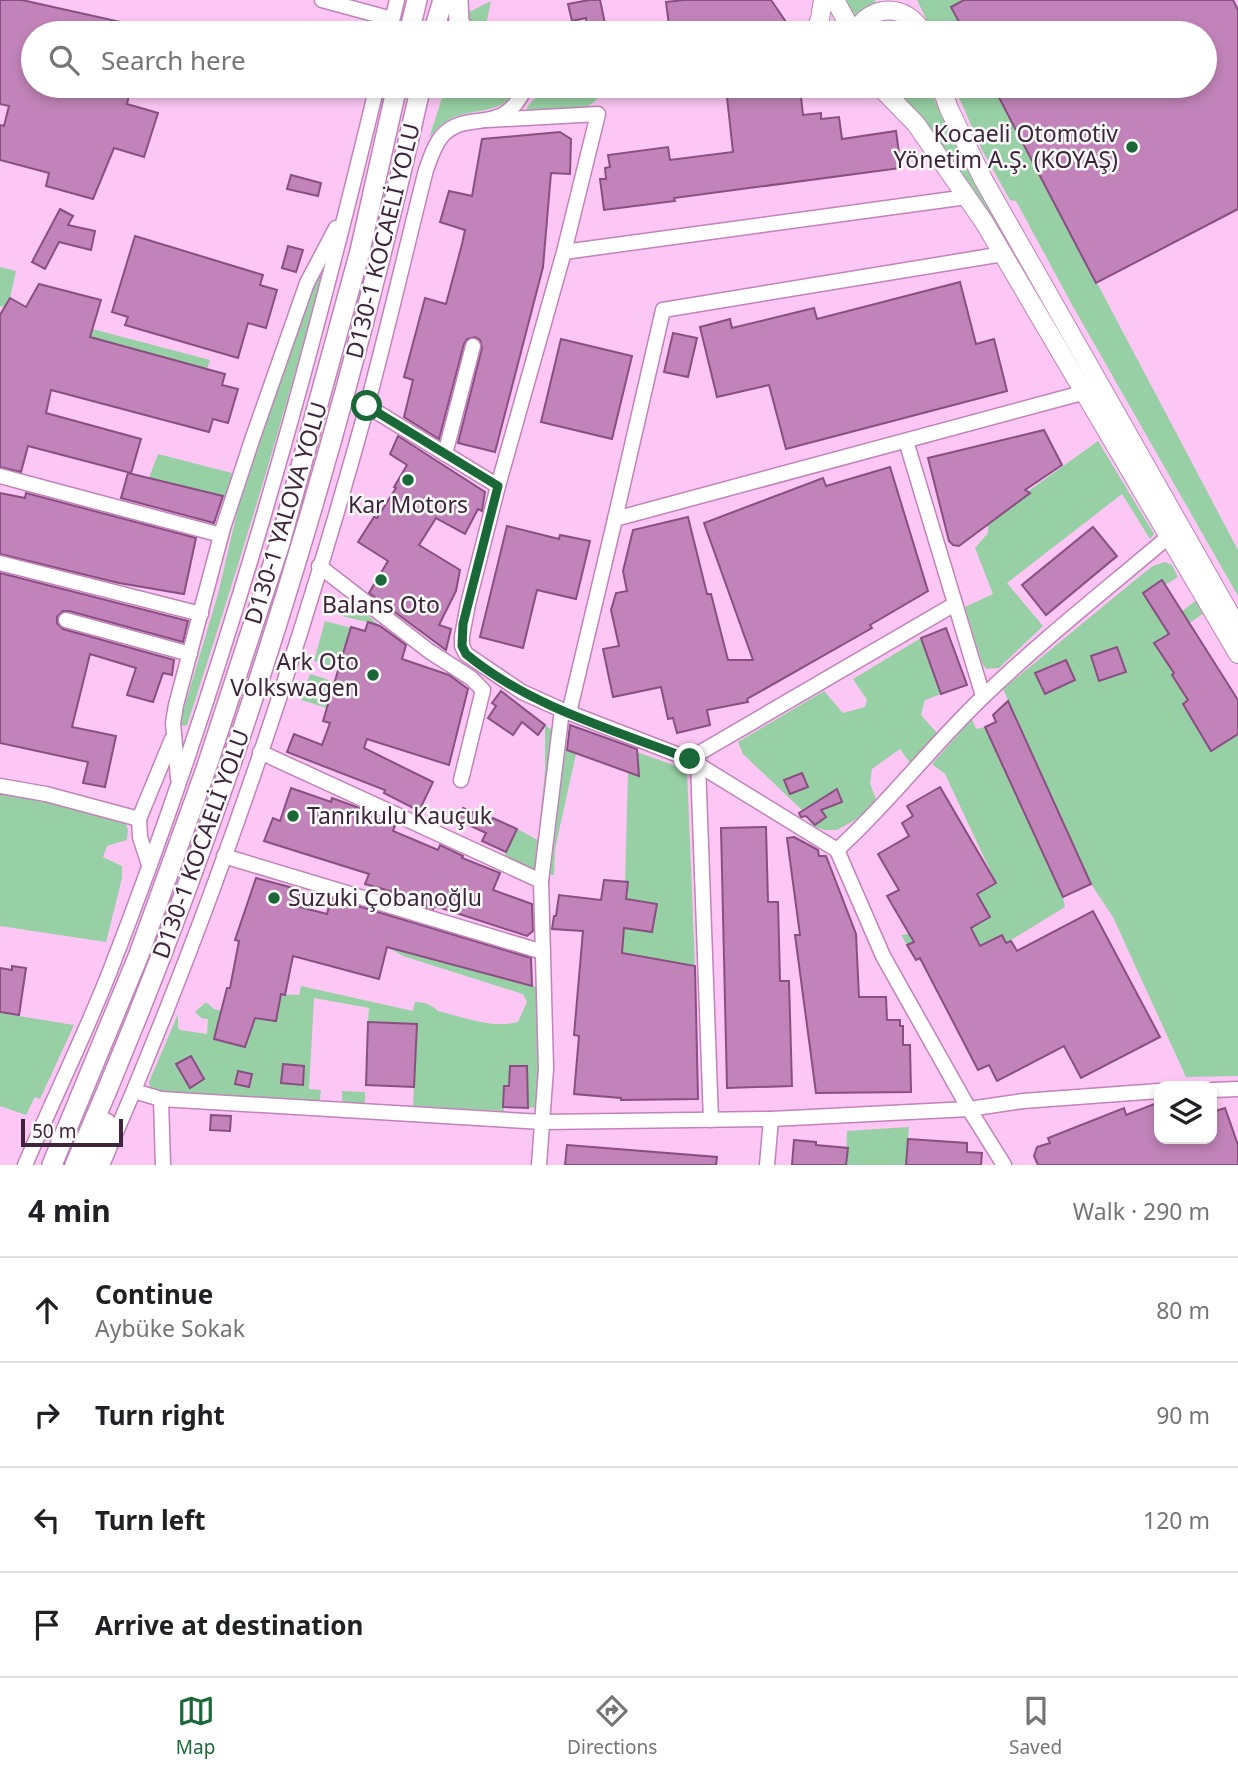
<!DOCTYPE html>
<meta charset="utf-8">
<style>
body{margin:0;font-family:"Noto Sans",sans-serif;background:#f2f2f2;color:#202124}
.controls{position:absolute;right:21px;bottom:21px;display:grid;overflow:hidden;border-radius:14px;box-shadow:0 4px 10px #0003}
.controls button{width:63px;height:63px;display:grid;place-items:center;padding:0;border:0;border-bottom:2px solid #e0e0e0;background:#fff;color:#202124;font:35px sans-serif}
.scale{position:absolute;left:21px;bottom:18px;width:102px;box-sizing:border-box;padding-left:7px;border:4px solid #3e253b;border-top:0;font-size:19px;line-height:24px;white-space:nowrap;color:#3e253b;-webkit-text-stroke:5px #fbfbfb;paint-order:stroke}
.stop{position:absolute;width:21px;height:21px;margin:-16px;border:5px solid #1a6837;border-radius:50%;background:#fff}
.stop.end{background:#1a6837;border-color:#fff;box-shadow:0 2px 7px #0008}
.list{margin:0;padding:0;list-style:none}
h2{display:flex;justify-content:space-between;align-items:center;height:91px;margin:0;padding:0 28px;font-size:30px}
h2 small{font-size:23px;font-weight:400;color:#757577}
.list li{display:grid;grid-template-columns:46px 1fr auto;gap:21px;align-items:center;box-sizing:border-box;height:105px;padding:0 28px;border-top:2px solid #e0e0e0}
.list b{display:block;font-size:26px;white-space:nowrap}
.list p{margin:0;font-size:23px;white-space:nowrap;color:#757577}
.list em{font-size:23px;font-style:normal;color:#757577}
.icon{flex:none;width:38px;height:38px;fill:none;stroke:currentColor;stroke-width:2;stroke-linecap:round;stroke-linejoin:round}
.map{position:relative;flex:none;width:1238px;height:1165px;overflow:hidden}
.search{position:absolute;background:#fff;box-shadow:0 4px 10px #0003;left:21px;right:21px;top:21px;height:77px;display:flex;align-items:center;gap:18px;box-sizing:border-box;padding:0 24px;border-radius:38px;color:#757577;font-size:26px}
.sheet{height:511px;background:#fff}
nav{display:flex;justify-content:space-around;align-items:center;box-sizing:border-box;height:98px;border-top:2px solid #e0e0e0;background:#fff;font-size:19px;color:#757577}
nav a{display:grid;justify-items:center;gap:4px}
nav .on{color:#1a6837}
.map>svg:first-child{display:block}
</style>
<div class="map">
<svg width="1238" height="1165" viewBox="0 0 1238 1165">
<rect width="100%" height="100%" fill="#fcc7f4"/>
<g fill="#97d0a4">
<polygon points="842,0 875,0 876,4 854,17"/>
<polygon points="917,0 963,0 951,7 965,33 933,33"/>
<polygon points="491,1 485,30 489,29 493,33 476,33 470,25 467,13"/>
<polygon points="882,22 899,25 907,33 864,33 874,24"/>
<path d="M446,86H515C511,113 473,109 454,117C443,122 436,129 429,138Z"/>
<path d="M561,86L594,92L597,99C584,115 550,110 531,111L526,108C537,96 544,88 561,86Z"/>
<polygon points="906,86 927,86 1039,298 1034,299 893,93"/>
<polygon points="954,86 993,86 1238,550 1238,596 1071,303 1016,201 1010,200 982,150"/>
<path d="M327,256C286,412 239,565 189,719L187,725L184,726L181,725L182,715L218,594L242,491L309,296Z"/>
<polygon points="0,267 16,271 10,298 4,307 0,306"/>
<polygon points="24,311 210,360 207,369 20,318"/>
<polygon points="1098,441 1154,534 1150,539 1122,494 1007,583 1043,626 999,668 986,669 982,663 965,607 993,594 975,548 988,533 988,524 1029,494 1027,492"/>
<polygon points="158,454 232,473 225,497 149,478"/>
<polygon points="1165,562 1172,565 1178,577 1165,585 1162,581 1143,593 1166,629 1185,617 1182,611 1197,600 1204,613 1188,624 1186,622 1154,643 1174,673 1172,675 1188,700 1184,704 1211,751 1238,734 1238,1076 1186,1077 1113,917 1091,884 1003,689 1135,580 1153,566"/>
<polygon points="347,599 350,600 379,625 342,616 341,604"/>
<polygon points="325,621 351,628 339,668 314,661"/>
<polygon points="921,638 941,694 925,700 921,715 938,734 910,763 900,749 872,769 870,783 877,802 855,820 837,830 824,830 813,826 803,811 743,754 738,742 824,691 843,713 865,707 867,700 853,679"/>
<polygon points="310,674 335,682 327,708 301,700"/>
<polygon points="972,719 976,729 985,727 1063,897 1065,907 1006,943 1002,936 980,946 974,934 921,961 916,960 990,917 982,902 907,945 901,935 909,934 996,883 945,774 932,764"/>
<polygon points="545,725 553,731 536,869 532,869 504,856 517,829 538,840 545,771"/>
<polygon points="565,737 566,750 576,754 555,849 554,875 550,875"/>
<polygon points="637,752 687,770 695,966 625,953 621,955 628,883 625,882 628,772 639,775"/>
<polygon points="0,791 55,799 126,824 128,830 127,840 107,846 103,857 122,866 122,878 106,942 0,926"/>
<path d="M428,925L436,929L428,957L537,987L539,1107L528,1108V1087L504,1086V1111L413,1106L417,1024L368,1022L369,1008L314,998L309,1089L321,1090L320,1101L161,1092L150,1088L149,1082L178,1014V1027L180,1030L207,1034L208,1019L201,1018L195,1012L206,1002L214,1009L227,1012L219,1018L215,1039L245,1047L249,1035L238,1032L244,1016L276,1021L280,999L278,998L279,994L299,995L301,986L413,1011L415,1002C424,1002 431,1004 438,1011C463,1017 492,1029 518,1022L527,1002L523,994L403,956L387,947L418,955Z"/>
<polygon points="0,1013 74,1025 40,1099 35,1097 26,1115 0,1106"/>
<polygon points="342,1091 365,1092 365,1105 342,1101"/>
<polygon points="909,1127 906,1165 846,1165 847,1131"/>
</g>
<g fill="#c183b9" stroke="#894f82" stroke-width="2">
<polygon points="0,0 22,0 152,29 152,33 33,33 33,86 131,87 127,104 158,113 144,157 114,148 93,199 46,186 49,173 0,160 0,125 4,126 9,106 0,104"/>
<polygon points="589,0 600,0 607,33 587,33 586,18 572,21 568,4"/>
<polygon points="684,0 771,0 786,22 702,33 670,33 666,2"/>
<polygon points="964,0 1233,0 1238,10 1238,209 1096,283 993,86 1205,86 1205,33 965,33 951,7"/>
<polygon points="800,88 803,115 821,113 821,119 839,117 842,139 896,131 901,168 674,198 675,201 604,210 600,179 606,179 605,168 610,167 608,155 668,147 670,160 733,152 727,97"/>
<polygon points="560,132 571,139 570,174 551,173 543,267 495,452 458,443 482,348 480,340 475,337 467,339 464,344 439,439 404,417 413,380 404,377 425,298 446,304 462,244 465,230 440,222 449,191 472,196 482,139"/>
<polygon points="291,175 321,183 318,196 287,189"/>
<polygon points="60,209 73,216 68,225 95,231 91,250 59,242 45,269 32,262"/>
<polygon points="135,236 263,275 260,285 277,290 266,328 248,323 238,358 125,325 128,317 112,312"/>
<polygon points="288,246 303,250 296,272 282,268"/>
<polygon points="960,282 976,344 994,339 1007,391 786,449 769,385 717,397 700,327 730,319 732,328 814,308 817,319"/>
<polygon points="39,284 101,300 90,337 225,374 222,385 238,389 228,423 213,419 209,432 51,390 46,413 141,439 131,473 28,446 21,472 0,467 0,315 10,298 26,307"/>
<polygon points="673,333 697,338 688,377 664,372"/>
<polygon points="561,339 632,356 612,439 541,422"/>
<polygon points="1044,430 1062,465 1025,490 1030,493 959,546 953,545 949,541 928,458"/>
<polygon points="398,436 485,492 482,511 478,509 465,534 436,518 419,545 460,570 456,591 439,625 451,629 446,650 369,593 388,561 358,542 374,517 377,518 396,488 394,487 407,465 390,454"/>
<polygon points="890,467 928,591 870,625 872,628 747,699 748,702 707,710 710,725 677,733 673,718 668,719 661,687 613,697 603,649 619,646 611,610 616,593 627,591 623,571 633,530 688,517 707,594 711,594 728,660 753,660 704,523 823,478 826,486"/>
<polygon points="128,473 223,496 214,523 121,498"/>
<polygon points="0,493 25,498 26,493 196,538 184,594 119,583 0,554"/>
<polygon points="507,526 559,539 560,535 590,541 576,599 537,590 523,648 480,637"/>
<polygon points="1093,527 1117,556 1046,615 1022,585"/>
<polygon points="0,573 188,621 183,642 69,611 63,611 57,617 57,623 63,629 174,660 172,675 163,673 153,702 127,695 136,668 90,654 72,727 116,736 105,787 83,783 88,762 0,743"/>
<polygon points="1162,580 1238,700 1238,734 1211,751 1183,704 1188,700 1172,675 1174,673 1154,643 1169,634 1143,593"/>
<polygon points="368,622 380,626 406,645 402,659 449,675 468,689 449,765 367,739 364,748 433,782 419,811 384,793 385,790 287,752 294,734 322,745 330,723 323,721 351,627 365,631"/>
<polygon points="946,628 967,685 941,694 921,638"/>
<polygon points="1117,647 1126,672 1099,681 1091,656"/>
<polygon points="1066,660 1075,680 1045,694 1035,673"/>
<polygon points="501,691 545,725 538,735 522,722 513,735 488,718 496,706 492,703"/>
<polygon points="1008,701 1091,884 1063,897 985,727 996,722 993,715"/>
<polygon points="570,725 637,749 639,776 567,750"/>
<polygon points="802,773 808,787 790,794 784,780"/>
<polygon points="940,787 996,883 977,894 990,917 971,928 980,946 1002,935 1006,943 1011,941 1017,951 1093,911 1160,1037 1081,1078 1064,1046 997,1081 989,1065 978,1070 920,958 916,960 907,945 914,942 887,896 899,890 878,854 909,836 902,823 913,816 907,806"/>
<polygon points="291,788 331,802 332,798 354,806 375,815 374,818 395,826 393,831 438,850 440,845 463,856 462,858 500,873 493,890 532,904 533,931 527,936 444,909 434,906 433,909 415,903 416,901 406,898 407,896 365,884 369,874 264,841 273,818 280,821"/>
<polygon points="837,789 842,802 821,810 826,817 815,825 806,816 801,817 799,813"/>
<polygon points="463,808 491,821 493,818 517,829 506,852 482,841 486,833 458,820"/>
<polygon points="766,827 768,902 778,902 780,981 789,981 792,1086 727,1088 721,828"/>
<polygon points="794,837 818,850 819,856 826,856 856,934 859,997 886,997 887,1020 900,1020 900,1026 903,1026 903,1045 910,1045 911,1092 816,1093 795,935 800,935 787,838"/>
<polygon points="256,878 301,890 296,906 327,914 331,898 531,958 532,986 387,947 379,979 293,956 285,995 281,994 276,1021 255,1018 245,1047 214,1039 227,988 230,988 239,941 235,940"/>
<polygon points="604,880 628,882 626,899 657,904 652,932 624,928 622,953 695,966 698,1099 621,1100 621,1098 574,1094 579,1036 574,1035 583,931 552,929 554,916 556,916 559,895 601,900"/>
<polygon points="12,966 26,968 19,1015 0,1012 0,968 12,970"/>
<polygon points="368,1022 417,1024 414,1087 366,1085"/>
<polygon points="191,1056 204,1079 190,1088 176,1064"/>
<polygon points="283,1064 304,1066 303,1085 281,1083"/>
<polygon points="510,1066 527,1066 528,1108 503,1107 504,1086 509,1086"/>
<polygon points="238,1071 252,1074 249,1087 235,1084"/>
<polygon points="1157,1103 1159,1109 1159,1139 1212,1139 1212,1112 1225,1108 1238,1145 1238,1165 1038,1165 1034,1156 1037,1147 1050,1143 1048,1138 1124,1108 1126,1115"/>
<polygon points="211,1115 231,1116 230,1131 210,1130"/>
<polygon points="908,1139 967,1143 967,1152 982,1153 981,1165 906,1165"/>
<polygon points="794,1140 816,1142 816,1145 848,1148 846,1165 792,1165"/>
<polygon points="567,1145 717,1157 716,1165 565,1165"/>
</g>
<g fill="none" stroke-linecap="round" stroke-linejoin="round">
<g stroke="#c183b9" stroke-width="17">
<g id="minor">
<polyline points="322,0 392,19"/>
<polyline points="389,33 397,0"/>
<polyline points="488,120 598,114 564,252 498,486 468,604 462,636 462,646 466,654 522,692 562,710 689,759 837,850 883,956 969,1109 1004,1165"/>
<polyline points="564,252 967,197"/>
<polyline points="367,406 498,486"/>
<polyline points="906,441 983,696"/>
<polyline points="445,454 473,346"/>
<polyline points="0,476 221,535"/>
<polyline points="615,519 663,310 1003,254"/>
<polyline points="0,563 201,614"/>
<polyline points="319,566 429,651 471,678 483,690 461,780"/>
<polyline points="66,620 190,654"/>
<polyline points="569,713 615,519 1082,393"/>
<polyline points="260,752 541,881 546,1069 539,1165"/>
<polyline points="689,759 955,604"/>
<polyline points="698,764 711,1120"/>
<polyline points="178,778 173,723 176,705 223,528 253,437 307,283 336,228"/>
<polyline points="0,786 46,794 139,819 172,739"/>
<polyline points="139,819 140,837 149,865"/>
<path d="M837,850C890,802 933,744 985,695C1043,639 1107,589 1168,537"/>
<polyline points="224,856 543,952"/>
<polyline points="541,881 562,710"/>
<polyline points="1212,1090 1238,1089"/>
<polyline points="134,1091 161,1099 163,1165"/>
<polyline points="161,1099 543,1122 771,1119 969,1109 1023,1101 1159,1091"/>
<path d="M25,1165C53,1100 84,1037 110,971C222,684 305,385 377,86"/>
<path d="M102,1165C209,920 296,664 367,406C388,328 406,249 426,170C430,159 434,145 442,136C469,107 503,139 526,86"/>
<polyline points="767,1165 771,1119"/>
</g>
</g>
<g stroke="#c183b9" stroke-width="20">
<g id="major">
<polyline points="835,0 853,33"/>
<polyline points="814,33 820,19 823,0"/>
<path d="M855,33C870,3 907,3 923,33"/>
<polyline points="879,86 916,124 984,222 1238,654"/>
<polyline points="941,86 949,109 983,179 1238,628"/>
</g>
</g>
<g stroke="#c183b9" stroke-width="22">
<g id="highway">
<polyline points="458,0 459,22 466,33"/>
<polyline points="409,33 417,0"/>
<polyline points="433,33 443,0"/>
<polyline points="52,1165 138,957 206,769 280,543 360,251 397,86"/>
<path d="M75,1165C227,819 338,454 421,86"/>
<polyline points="92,1165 106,1123"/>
</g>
</g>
<use href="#minor" stroke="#fff" stroke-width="14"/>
<use href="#major" stroke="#fff" stroke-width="18"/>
<use href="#highway" stroke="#fff" stroke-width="19"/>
</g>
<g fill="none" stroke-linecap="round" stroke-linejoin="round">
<path stroke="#1a6837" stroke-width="9" d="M367,406L498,486L463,624L462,646L466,654C530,707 614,730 690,759"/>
</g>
<g fill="#1a6837" stroke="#fbfbfb" stroke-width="2.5">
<circle cx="1132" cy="147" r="7"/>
<circle cx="408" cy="480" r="7"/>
<circle cx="381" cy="580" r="7"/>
<circle cx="373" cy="675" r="7"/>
<circle cx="293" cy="816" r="7"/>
<circle cx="274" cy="898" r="7"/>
</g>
<g text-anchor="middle" stroke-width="5" stroke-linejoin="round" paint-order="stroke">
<g font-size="23" fill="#3e253b" stroke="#fbfbfb" text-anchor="end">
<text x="1118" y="142">Kocaeli Otomotiv<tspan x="1118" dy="26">Yönetim A.Ş. (KOYAŞ)</tspan></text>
<text x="408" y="513" text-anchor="middle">Kar Motors</text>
<text x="381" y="613" text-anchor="middle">Balans Oto</text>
<text x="359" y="670">Ark Oto<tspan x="359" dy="26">Volkswagen</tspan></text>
<text x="307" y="824" text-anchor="start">Tanrıkulu Kauçuk</text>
<text x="288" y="906" text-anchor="start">Suzuki Çobanoğlu</text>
</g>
<g font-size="23" fill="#3e253b" stroke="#fbfbfb">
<text transform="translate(383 241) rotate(-76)" y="8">D130-1 KOCAELİ YOLU</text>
<text transform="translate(286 513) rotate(-73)" y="8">D130-1 YALOVA YOLU</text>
<text transform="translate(201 844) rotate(-70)" y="8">D130-1 KOCAELİ YOLU</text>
</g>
</g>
</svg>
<div class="controls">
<button><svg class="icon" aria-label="layers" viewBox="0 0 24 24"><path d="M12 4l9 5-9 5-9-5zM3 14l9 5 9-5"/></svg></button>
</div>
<div class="scale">50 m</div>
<div class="stop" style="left:367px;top:406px"></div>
<div class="stop end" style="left:690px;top:759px"></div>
<div class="search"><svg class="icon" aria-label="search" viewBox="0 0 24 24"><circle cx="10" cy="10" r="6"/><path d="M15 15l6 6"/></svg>Search here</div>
</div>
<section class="sheet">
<h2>4 min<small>Walk · 290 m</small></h2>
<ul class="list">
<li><svg class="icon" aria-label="ahead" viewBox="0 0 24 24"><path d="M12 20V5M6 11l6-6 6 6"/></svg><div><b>Continue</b><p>Aybüke Sokak</p></div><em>80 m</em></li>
<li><svg class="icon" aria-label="right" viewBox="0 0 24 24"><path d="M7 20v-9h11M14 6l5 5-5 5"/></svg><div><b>Turn right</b></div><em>90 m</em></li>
<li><svg class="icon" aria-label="left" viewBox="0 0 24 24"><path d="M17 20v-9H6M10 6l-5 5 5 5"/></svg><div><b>Turn left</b></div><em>120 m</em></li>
<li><svg class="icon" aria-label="arrive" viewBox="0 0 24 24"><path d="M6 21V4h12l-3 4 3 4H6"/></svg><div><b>Arrive at destination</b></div></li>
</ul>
</section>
<nav>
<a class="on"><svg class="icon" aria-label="map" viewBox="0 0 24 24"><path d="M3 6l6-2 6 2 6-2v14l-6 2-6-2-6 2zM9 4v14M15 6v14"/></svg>Map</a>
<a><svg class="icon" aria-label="directions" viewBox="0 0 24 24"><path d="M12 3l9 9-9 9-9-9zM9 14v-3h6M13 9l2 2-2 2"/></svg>Directions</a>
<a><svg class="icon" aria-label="saved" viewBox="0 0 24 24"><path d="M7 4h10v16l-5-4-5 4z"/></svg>Saved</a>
</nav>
